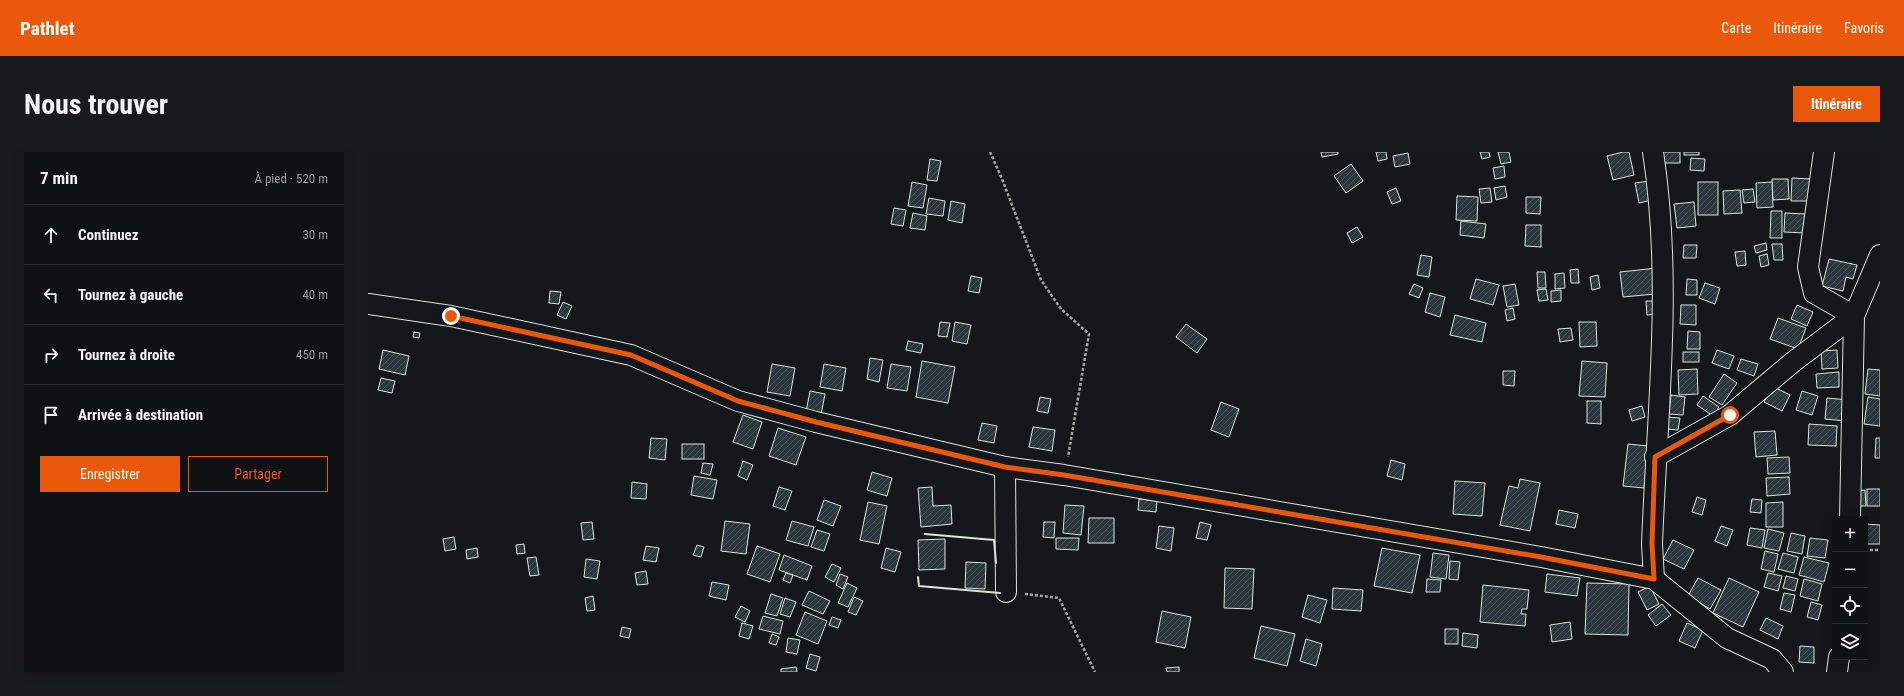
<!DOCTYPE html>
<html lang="fr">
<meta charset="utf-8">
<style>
body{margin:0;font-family:"Roboto Condensed",sans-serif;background:#181b1e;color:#f1f3f6}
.controls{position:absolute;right:12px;bottom:12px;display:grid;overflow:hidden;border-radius:0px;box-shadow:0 2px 10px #0003}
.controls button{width:36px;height:36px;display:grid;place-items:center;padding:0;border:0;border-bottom:1px solid #2f3234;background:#0f1215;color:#f1f3f6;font:20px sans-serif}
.stop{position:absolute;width:12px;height:12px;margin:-9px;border:3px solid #ea580c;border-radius:50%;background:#fff}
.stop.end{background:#ea580c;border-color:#fff;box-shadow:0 1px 4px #0008}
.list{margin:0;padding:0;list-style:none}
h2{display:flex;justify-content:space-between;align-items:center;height:52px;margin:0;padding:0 16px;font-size:17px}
h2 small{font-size:13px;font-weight:400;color:#9b9ea0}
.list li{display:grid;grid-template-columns:26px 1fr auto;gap:12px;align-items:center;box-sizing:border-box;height:60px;padding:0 16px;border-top:1px solid #2f3234}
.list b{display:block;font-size:15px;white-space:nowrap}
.list em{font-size:13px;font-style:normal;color:#9b9ea0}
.actions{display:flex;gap:8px;padding:12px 16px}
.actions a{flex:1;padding:9px 0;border:1px solid #ea580c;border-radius:0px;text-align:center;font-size:14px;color:#ea580c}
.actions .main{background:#ea580c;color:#fff}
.icon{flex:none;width:22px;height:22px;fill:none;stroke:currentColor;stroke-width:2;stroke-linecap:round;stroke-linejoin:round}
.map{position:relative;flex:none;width:1512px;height:520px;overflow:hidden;border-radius:0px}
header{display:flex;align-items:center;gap:24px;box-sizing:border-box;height:56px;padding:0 20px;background:#ea580c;color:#fff}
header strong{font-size:19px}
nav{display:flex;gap:22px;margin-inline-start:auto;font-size:14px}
.intro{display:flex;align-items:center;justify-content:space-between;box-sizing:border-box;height:96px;padding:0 24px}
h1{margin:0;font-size:28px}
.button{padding:10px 18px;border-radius:0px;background:#ea580c;color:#fff;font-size:14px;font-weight:700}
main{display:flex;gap:24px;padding:0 24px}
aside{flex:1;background:#0f1215;border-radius:0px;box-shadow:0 2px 10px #0003}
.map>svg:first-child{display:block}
</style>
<header>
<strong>Pathlet</strong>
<nav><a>Carte</a><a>Itinéraire</a><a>Favoris</a></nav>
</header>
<div class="intro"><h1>Nous trouver</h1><a class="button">Itinéraire</a></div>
<main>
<aside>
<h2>7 min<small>À pied · 520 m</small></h2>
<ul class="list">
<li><svg class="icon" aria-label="ahead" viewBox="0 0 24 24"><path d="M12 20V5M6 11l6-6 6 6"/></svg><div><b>Continuez</b></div><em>30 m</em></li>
<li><svg class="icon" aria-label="left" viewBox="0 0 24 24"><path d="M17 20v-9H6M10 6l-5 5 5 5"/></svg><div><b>Tournez à gauche</b></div><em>40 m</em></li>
<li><svg class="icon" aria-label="right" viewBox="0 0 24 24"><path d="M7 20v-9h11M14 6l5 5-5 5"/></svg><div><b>Tournez à droite</b></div><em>450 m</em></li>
<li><svg class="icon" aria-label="arrive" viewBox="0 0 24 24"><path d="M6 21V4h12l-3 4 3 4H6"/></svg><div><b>Arrivée à destination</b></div></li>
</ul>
<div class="actions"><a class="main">Enregistrer</a><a>Partager</a></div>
</aside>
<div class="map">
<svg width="1512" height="520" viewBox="0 0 1512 520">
<defs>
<pattern id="building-hatch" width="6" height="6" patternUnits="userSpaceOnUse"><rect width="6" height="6" fill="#2c363c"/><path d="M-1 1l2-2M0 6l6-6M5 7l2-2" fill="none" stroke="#4a5358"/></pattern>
</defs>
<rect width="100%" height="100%" fill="#14181c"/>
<g fill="url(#building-hatch)" stroke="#d8e6dc">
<polygon points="953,0 970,0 970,2 954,5"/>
<polygon points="1008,0 1018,0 1019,7 1010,9"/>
<polygon points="1112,0 1121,0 1122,5 1114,7"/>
<polygon points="1130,0 1141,0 1143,10 1133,12"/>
<polygon points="1255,0 1261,0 1266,23 1245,28 1239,4"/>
<rect x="1294" y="0" width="18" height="11"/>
<rect x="1316" y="0" width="15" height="3"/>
<polygon points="1040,1 1042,12 1027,15 1025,4"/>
<polygon points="1323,6 1337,7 1336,19 1322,18"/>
<polygon points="562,7 573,9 569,29 559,28"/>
<polygon points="983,12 995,29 978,41 966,24"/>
<polygon points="1136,14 1137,25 1127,27 1125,16"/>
<polygon points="1424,26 1443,27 1442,49 1423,49"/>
<polygon points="1404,27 1420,27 1421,47 1405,48"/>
<polygon points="1281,29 1284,48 1271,51 1267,31"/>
<polygon points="544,30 559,33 555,56 540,54"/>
<rect x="1330" y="30" width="20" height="33"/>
<polygon points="1404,30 1405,55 1389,56 1388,31"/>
<polygon points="1137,34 1139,45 1128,48 1126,36"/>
<polygon points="1028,36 1033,49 1024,52 1019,40"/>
<polygon points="1122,36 1124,50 1113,51 1111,37"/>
<polygon points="1385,37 1387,50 1376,51 1374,38"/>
<polygon points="1372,38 1374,61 1356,62 1355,39"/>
<polygon points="1089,44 1110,45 1109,69 1088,68"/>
<polygon points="1158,45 1173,45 1172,62 1158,61"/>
<polygon points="561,46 577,49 575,64 558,62"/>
<polygon points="583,49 597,52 594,71 580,68"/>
<polygon points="1326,50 1328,74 1309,76 1306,52"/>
<polygon points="526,56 538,58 535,74 523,72"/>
<polygon points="1403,59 1414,59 1414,86 1402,86"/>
<polygon points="545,61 559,64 557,78 542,76"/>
<polygon points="1417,61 1438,62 1437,81 1416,80"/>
<polygon points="1093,69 1118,72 1116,86 1092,83"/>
<polygon points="1158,73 1173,73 1173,95 1157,94"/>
<polygon points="989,75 995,85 984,91 979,81"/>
<polygon points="1398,91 1399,98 1388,101 1386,94"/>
<polygon points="1404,92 1414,92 1415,108 1406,108"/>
<polygon points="1316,93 1329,93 1328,106 1315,106"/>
<polygon points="1377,99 1378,113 1369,114 1367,100"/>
<polygon points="1399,102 1401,113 1393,115 1391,104"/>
<polygon points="1053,103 1064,105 1061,125 1049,123"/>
<polygon points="1461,107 1489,113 1485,127 1478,125 1475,139 1454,134"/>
<polygon points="1289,116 1287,142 1255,145 1252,120"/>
<polygon points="1210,117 1211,131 1203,131 1202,118"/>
<polygon points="1169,120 1177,120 1178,136 1170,136"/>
<polygon points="1196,121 1197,136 1187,137 1187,122"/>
<polygon points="1230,123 1232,136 1224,138 1222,125"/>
<polygon points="603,124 614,126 611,141 600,139"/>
<polygon points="1108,127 1131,133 1125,153 1102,147"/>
<polygon points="1319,127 1329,128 1329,143 1318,143"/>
<polygon points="1337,131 1352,136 1347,152 1331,146"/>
<polygon points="1046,132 1055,136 1051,146 1041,142"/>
<polygon points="1147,132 1151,153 1139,155 1135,134"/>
<polygon points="1178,137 1180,148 1171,149 1169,138"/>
<polygon points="1193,138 1193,149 1183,150 1183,139"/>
<polygon points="182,139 193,140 191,152 181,151"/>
<polygon points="1062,141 1077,145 1072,165 1057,160"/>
<polygon points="1278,149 1290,149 1291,162 1279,163"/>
<polygon points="195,150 204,154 198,167 189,163"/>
<polygon points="1313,153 1328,153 1328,173 1312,172"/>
<polygon points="1429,153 1445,160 1439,174 1423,167"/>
<polygon points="1145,156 1147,167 1139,169 1137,158"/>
<polygon points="1087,163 1118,171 1114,190 1082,183"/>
<polygon points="1410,166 1438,176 1430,197 1402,187"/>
<polygon points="572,170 582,171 579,185 570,184"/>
<polygon points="587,170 603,173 599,192 584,189"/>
<polygon points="1211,170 1228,170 1229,194 1212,195"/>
<polygon points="818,172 839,187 829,201 808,185"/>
<polygon points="1203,176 1205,188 1192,190 1190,177"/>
<polygon points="1320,179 1332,180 1332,197 1319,197"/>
<polygon points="46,180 52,181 51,186 45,185"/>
<polygon points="540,189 555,192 553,201 538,198"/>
<polygon points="15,198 41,204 37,223 11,217"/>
<polygon points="1349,198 1366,204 1361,217 1344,211"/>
<polygon points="1469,198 1470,216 1454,217 1453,199"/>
<rect x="1315" y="200" width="16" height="10"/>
<polygon points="502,206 515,208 511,230 499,227"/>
<polygon points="1373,207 1390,212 1386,224 1369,218"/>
<polygon points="554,209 587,215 580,251 548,245"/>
<polygon points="1214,209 1239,211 1237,245 1211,244"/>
<polygon points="404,212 427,216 422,244 399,240"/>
<polygon points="456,212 478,216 474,239 452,235"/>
<polygon points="523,212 543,215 539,239 519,236"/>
<polygon points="1329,217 1330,242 1311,243 1310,218"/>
<polygon points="1500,217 1512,218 1512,244 1497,242"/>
<polygon points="1135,219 1147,219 1146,234 1135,233"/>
<polygon points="1471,220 1471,235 1449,236 1448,222"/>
<polygon points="1356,222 1369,231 1354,253 1341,245"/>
<polygon points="13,226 27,229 24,241 10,238"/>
<polygon points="1404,234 1422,243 1414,259 1396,250"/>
<polygon points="442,239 457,242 453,263 438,260"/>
<polygon points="1434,239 1450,244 1444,263 1428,258"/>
<polygon points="1303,243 1317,245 1315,263 1301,262"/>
<polygon points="1335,244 1351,255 1345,264 1329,253"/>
<polygon points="672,245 683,247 680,261 669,259"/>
<polygon points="1500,245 1512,247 1512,274 1496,272"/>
<polygon points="1459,246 1481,248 1478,269 1457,267"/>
<polygon points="1219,249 1233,249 1233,272 1219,271"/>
<polygon points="853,250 871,257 861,285 843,278"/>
<polygon points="1274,254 1277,265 1264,269 1261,258"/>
<polygon points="375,263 394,270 385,297 365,290"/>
<polygon points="1298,265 1312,266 1310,278 1297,277"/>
<polygon points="614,271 629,274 626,291 610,288"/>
<polygon points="1441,272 1469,274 1468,294 1440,293"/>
<polygon points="665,275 687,278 684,299 661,295"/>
<polygon points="410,276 438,285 428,313 401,304"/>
<polygon points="1407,279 1409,303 1388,305 1386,280"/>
<polygon points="283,286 299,287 297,308 281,306"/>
<polygon points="1508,286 1512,286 1512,306 1507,306"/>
<rect x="314" y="292" width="22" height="15"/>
<polygon points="1260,292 1280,294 1276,336 1255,334"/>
<polygon points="1421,305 1422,321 1400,322 1399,306"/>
<polygon points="1023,308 1037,312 1034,328 1019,324"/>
<polygon points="375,309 385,313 379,328 370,324"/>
<polygon points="335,311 345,312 342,323 333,321"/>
<polygon points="504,320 524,326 519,344 499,338"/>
<polygon points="326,324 349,328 345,347 323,343"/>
<polygon points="1421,325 1422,342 1399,344 1398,326"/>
<polygon points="1152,327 1172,331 1162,379 1132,373 1141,334 1150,336"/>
<polygon points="1087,329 1117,331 1114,364 1085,362"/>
<polygon points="264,330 279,332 278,347 263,346"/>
<polygon points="411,335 424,339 417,358 405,354"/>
<polygon points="564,335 565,354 583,353 584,372 553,375 550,336"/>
<rect x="1499" y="337" width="13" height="17"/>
<polygon points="1497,338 1498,354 1487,354 1486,339"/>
<polygon points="1329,345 1338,348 1334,363 1324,360"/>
<polygon points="771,347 789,349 788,360 770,358"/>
<polygon points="1384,347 1394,348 1393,361 1382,360"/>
<polygon points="456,348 473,354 465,374 449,368"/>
<polygon points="500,350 519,354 511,392 492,388"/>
<polygon points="1415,350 1415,375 1398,375 1398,351"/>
<polygon points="697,353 716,354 713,383 695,381"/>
<polygon points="1191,358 1210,362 1207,376 1188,372"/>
<polygon points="721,366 746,366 746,391 720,391"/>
<polygon points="357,369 382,372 378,402 353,399"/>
<polygon points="424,369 446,375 440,394 418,388"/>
<polygon points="224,370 226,387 215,388 213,371"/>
<polygon points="676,370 687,370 686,386 675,385"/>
<polygon points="832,370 843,373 839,388 828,386"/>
<polygon points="1497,372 1512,373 1512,392 1497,392"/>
<polygon points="791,374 806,376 803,399 788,396"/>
<polygon points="1353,374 1365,378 1359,394 1347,389"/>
<polygon points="1382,376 1397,378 1394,396 1379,393"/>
<polygon points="1400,377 1416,381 1411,399 1396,396"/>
<polygon points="449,378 462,382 456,399 443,395"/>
<polygon points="1423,381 1437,384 1434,402 1419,399"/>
<polygon points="86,385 88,397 77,399 75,387"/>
<polygon points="688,386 711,386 710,398 688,397"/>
<polygon points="1442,386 1460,388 1457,406 1439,404"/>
<polygon points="577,387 577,417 551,418 550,388"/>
<polygon points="1305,388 1326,398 1316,417 1295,407"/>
<polygon points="156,392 157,401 149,402 148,393"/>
<polygon points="329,393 336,395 333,405 325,403"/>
<polygon points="278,394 291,396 288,410 275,408"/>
<polygon points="389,394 412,402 402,430 379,422"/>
<polygon points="109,396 110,405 99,407 98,398"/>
<polygon points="518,396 533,400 527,420 513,416"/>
<polygon points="1014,396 1052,403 1044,441 1006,434"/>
<polygon points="1397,399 1410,402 1406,420 1393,417"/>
<polygon points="1065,401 1081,403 1078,427 1062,425"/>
<polygon points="1415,401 1430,405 1426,421 1410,417"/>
<polygon points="416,403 444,414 439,428 411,418"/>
<polygon points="168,405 171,423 162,424 159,406"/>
<polygon points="1436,405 1461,411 1456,430 1431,423"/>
<polygon points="218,407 232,409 229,427 216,425"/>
<polygon points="1082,409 1092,410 1090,428 1081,427"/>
<polygon points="598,410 618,411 617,437 597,436"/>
<polygon points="464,412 473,416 466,430 457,425"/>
<polygon points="857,416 886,417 884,457 856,456"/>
<polygon points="278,419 280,432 269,433 267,421"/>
<polygon points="418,421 425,423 422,431 415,428"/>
<polygon points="1400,421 1414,424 1410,439 1396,435"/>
<polygon points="472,422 480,425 475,437 468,433"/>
<polygon points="1179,422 1212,426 1209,444 1177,440"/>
<polygon points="1418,424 1430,427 1427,439 1415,436"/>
<polygon points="1330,426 1353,438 1342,457 1320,444"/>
<polygon points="1361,426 1391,440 1375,475 1345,461"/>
<polygon points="1059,427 1073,428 1072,440 1058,440"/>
<polygon points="1436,427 1454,432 1450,449 1432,444"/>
<polygon points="344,430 361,433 358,448 341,444"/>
<polygon points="479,431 489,436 480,455 470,451"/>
<polygon points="1219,431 1261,432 1260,483 1217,482"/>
<polygon points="1115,433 1161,438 1159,457 1154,457 1153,462 1158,462 1157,474 1112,470"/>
<polygon points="1282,434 1291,452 1279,458 1270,440"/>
<polygon points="965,436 995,438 993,459 964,457"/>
<polygon points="441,439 462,449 455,462 434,453"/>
<polygon points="1416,441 1427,443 1423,460 1412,457"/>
<polygon points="403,442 415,446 409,464 397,461"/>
<polygon points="940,443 959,448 952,471 934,465"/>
<polygon points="225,444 227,458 219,459 217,446"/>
<polygon points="486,445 495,449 488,463 480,460"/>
<polygon points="417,446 428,450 422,465 412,462"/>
<polygon points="1443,450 1454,453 1450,468 1439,465"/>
<polygon points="1294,452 1303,463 1288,474 1280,463"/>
<polygon points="373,454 382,459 377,470 367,465"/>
<polygon points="794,459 823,465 817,496 788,490"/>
<polygon points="437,460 459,469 450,492 428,483"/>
<polygon points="395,464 415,469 412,482 391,477"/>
<polygon points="464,465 473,468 470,476 461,473"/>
<polygon points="1398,466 1415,474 1410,487 1392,478"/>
<polygon points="1202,470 1204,487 1184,490 1182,473"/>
<polygon points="374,471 385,474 381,487 371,484"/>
<polygon points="1319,471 1335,478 1327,496 1311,489"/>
<polygon points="893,474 927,482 919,514 886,506"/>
<polygon points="254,475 263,477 261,486 252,484"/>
<rect x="1077" y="477" width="13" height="15"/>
<polygon points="1095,481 1110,483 1109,496 1094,494"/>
<polygon points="404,482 411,485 408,493 401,491"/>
<polygon points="420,486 432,488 429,502 418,500"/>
<polygon points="938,487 954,492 948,514 932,509"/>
<polygon points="1432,494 1446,495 1446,511 1431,510"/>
<polygon points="442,502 452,505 448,519 438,516"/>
<polygon points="428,515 429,520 413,520 413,517"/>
<polygon points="811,515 811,520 799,520 798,516"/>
</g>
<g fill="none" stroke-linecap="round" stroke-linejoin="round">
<g stroke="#d8e6dc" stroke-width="22">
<g id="minor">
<path d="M1285,0C1305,130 1289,261 1284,392L1286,427"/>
<polyline points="0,152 83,164 263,203 370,249 448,270 637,315 696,323 1173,405 1286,427 1359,486 1404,507 1415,520"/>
<polyline points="1287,305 1362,263 1425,210 1486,164 1446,141 1440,115 1456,0"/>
<polyline points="637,315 638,440"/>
<polyline points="1482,367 1486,164 1512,103"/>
<polyline points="1469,520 1471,505"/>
</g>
</g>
<g stroke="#9da8a2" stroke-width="2.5" stroke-dasharray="3 2" stroke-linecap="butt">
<polyline points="622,0 634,27 673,128 693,157 721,182 700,305"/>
<polyline points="1497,398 1512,398"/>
<polyline points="657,442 691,446 727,520"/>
</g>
<use href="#minor" stroke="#14181c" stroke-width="20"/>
<g stroke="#d8e6dc" stroke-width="2">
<polyline points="557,382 626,388 628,411"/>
<polyline points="550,425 551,434 632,441"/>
</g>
</g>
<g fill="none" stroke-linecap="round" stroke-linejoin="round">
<polyline stroke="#ea580c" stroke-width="5" points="83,164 263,203 370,249 448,270 637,315 696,323 1173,405 1286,427 1284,392 1287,305 1362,263"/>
</g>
</svg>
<div class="controls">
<button>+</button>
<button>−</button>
<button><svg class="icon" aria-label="locate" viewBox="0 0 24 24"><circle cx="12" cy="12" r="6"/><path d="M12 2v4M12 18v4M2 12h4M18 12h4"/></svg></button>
<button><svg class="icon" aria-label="layers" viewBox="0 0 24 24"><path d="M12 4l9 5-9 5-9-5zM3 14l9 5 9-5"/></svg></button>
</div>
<div class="stop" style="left:1362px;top:263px"></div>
<div class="stop end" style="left:83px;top:164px"></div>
</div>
</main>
